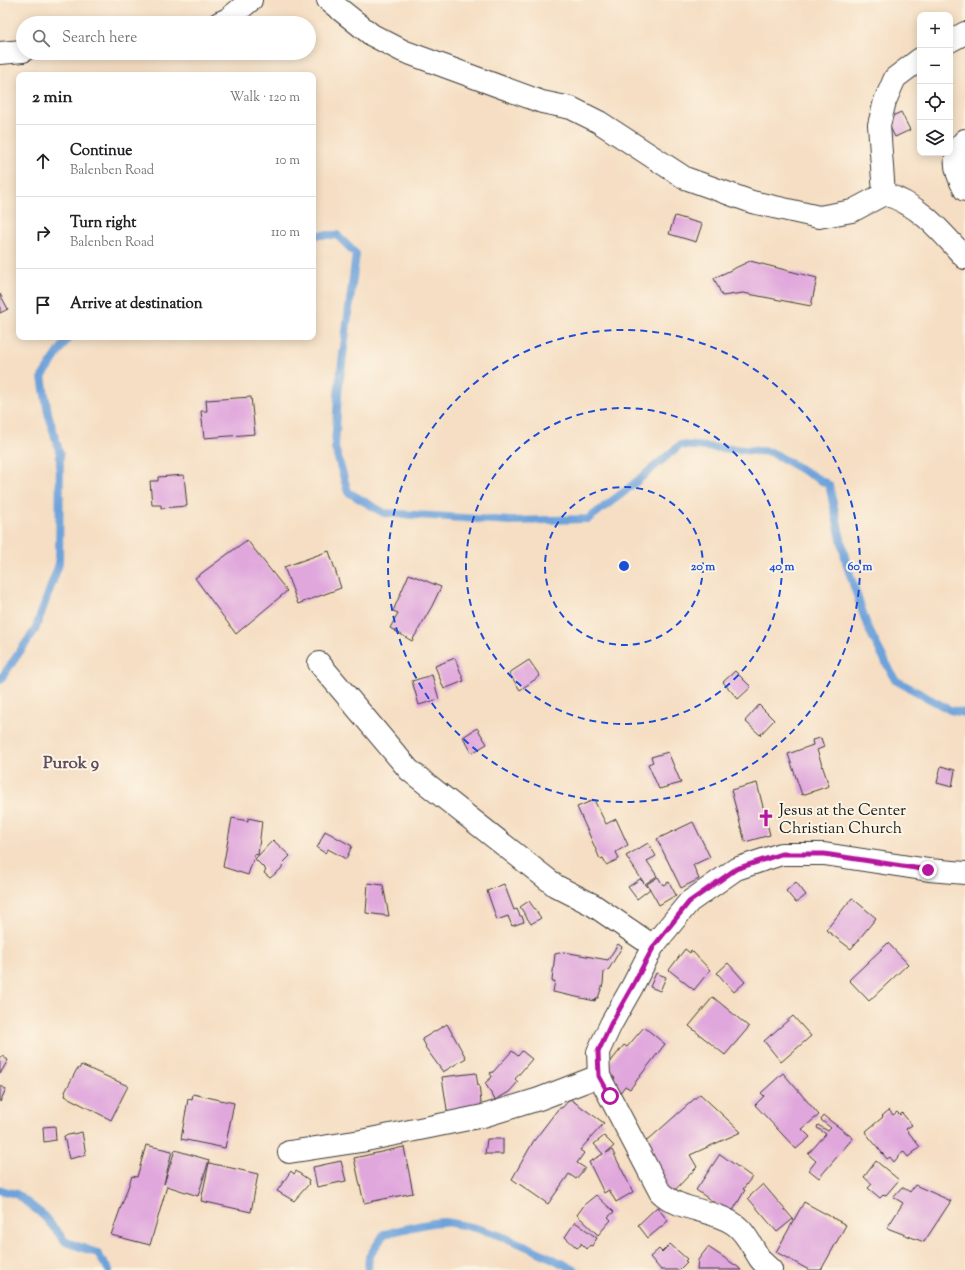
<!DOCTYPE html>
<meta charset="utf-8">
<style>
body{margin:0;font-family:"Sorts Mill Goudy",serif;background:#f2f2f2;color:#202124}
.controls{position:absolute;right:12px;top:12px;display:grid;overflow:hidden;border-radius:8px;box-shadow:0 2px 10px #0003}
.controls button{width:36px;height:36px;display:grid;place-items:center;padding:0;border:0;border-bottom:1px solid #e0e0e0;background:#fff;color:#202124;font:20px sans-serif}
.stop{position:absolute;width:12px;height:12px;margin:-9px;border:3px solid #b5179e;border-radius:50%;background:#fff}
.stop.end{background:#b5179e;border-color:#fff;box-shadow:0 1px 4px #0008}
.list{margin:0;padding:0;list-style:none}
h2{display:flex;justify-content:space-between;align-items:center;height:52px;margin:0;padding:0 16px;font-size:17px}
h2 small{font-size:13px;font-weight:400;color:#757577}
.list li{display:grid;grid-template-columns:26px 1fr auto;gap:12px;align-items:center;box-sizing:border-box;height:72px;padding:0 16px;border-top:1px solid #e0e0e0}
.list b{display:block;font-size:15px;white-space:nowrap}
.list p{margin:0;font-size:13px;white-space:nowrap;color:#757577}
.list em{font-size:13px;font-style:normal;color:#757577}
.icon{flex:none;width:22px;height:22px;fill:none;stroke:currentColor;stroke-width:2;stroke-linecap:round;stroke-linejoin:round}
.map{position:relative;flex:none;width:965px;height:1270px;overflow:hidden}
.search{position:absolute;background:#fff;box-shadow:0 2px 10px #0003;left:16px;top:16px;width:300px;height:44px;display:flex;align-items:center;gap:10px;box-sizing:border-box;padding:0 14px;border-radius:22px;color:#757577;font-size:15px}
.panel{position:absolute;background:#fff;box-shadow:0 2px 10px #0003;left:16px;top:72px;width:300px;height:268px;border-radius:8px}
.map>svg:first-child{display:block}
</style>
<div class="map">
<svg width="965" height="1270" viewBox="0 0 965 1270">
<rect width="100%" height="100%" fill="#fcf5e5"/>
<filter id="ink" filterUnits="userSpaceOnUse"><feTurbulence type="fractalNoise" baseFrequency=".025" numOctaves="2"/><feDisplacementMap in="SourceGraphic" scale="8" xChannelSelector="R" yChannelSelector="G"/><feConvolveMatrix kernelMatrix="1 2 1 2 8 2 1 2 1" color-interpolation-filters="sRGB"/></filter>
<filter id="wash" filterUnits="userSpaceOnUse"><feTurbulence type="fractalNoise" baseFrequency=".012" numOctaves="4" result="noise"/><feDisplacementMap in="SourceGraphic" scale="16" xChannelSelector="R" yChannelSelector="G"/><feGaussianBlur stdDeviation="0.9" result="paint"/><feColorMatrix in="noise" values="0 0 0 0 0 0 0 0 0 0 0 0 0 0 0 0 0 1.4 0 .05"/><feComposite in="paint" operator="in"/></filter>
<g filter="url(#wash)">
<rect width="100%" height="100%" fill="#f5dec3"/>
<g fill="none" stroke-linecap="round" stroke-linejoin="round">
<g stroke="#6da2da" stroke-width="8">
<polyline points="313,235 337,235 356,254 338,394 335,448 348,492 384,513 510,521 588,519 624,492 680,445 771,452 829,485 847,566 868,628 895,680 950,710 965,713"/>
<polyline points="0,680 35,630 59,564 60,454 48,413 42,377 66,341 70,337"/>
<polyline points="0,1190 16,1194 42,1214 66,1242 97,1253 109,1270"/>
<path d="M368,1270L369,1257L384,1234C397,1231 433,1221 444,1222C490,1227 534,1249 575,1270"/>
</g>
</g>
<g id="blocks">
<g fill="#e0a7dd">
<polygon points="259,53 275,53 269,60"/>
<polygon points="901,112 910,130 895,137 886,119"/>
<polygon points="675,216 702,224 696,242 669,234"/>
<polygon points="750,261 817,278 811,306 743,293 722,296 714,278"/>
<polygon points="0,294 8,309 0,313"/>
<polygon points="251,397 255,434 204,438 201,411 207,411 206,400"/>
<polygon points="184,475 187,506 161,508 161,505 152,505 150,481 158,481 158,477"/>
<polygon points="247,540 287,591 236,634 195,578"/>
<polygon points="329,551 341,588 298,604 284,567"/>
<polygon points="409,574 441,587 432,606 412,641 390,628 398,613 393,611"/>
<polygon points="455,658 464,681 444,689 435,666"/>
<polygon points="529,660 540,676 520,690 509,673"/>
<polygon points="735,671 751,687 738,699 723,682"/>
<polygon points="432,675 439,699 419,705 412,681"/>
<polygon points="759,705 774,720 760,735 745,721"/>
<polygon points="477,728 487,744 472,753 463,737"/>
<polygon points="821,738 824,747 817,750 829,786 802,795 788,754 813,745 812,740"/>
<polygon points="668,752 681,783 659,789 648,764 653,762 651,757"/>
<polygon points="941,766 955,770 952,787 937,783"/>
<polygon points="757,783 770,835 745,842 731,790"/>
<polygon points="594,800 606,824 616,819 628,845 616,852 619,859 606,865 603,858 600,859 577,807"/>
<polygon points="232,818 248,821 248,818 262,821 258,855 255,854 248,875 223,867"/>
<polygon points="693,822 710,857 693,865 699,879 681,888 657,839"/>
<polygon points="325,831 352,846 346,859 328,849 325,853 317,848"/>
<polygon points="273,840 290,856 282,864 283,865 281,869 270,878 264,873 266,870 255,859"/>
<polygon points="648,843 656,856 647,861 657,876 645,884 650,889 637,899 628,887 640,879 644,883 626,856"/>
<polygon points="658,877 663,885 669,882 676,895 659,905 647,884"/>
<polygon points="796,882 806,895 796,903 786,891"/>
<polygon points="368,883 383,885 389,916 366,913"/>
<polygon points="504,884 514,910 517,909 520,916 522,916 524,922 512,926 508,916 497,920 487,891"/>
<polygon points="852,898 876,918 851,949 826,930"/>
<polygon points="529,901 541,918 531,924 520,907"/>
<polygon points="888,943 908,964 869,1001 849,980"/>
<polygon points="618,944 622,947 609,969 604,972 603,984 598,998 596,998 595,1001 553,992 555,981 552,981 555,954 564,952 608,960"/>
<polygon points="685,949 690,953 691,950 710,970 694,990 669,970"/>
<polygon points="728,963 745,982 734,992 717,973"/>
<polygon points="656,973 666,977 660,991 650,987"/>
<polygon points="713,997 749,1027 725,1055 689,1026"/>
<polygon points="793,1016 811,1036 781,1062 764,1041"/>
<polygon points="447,1024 466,1058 443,1072 425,1047 426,1046 422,1039"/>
<polygon points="644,1027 665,1044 630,1089 625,1086 619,1094 611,1084 615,1078 604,1070 624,1045 627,1047"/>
<polygon points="512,1051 518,1056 522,1051 532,1059 515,1079 518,1082 509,1092 495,1100 485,1083 492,1077 490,1073 493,1072"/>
<polygon points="2,1056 8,1060 0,1074 0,1059"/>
<polygon points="81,1065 128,1086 111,1120 65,1096 66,1093 65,1092 77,1069 79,1069"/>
<polygon points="476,1073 478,1086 479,1085 482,1112 448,1116 442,1077"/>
<polygon points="783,1073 819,1115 802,1129 810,1137 796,1149 755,1105 764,1096 761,1093"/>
<polygon points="0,1086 6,1089 0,1102"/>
<polygon points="193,1094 234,1103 225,1148 181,1139 188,1099 192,1100"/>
<polygon points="700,1094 741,1132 690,1155 697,1167 670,1195 641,1143 648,1140"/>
<polygon points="570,1099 604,1123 580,1150 584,1153 577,1163 585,1168 576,1179 569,1174 548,1204 512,1179 533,1142 558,1109 563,1107"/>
<polygon points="889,1110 893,1115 897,1112 900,1115 902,1113 912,1125 906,1129 920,1147 908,1157 903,1151 894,1162 890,1157 887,1159 865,1132 883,1117 882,1116"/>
<polygon points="824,1116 853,1138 819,1178 809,1170 816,1161 808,1154 826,1134 817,1128 818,1125 828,1131 831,1128 821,1120"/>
<polygon points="55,1126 56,1140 44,1142 43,1127"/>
<polygon points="82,1132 86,1155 69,1159 64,1136"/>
<polygon points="604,1136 614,1146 606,1153 612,1150 633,1192 616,1202 609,1190 604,1193 589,1162 603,1154 594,1144"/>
<polygon points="487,1139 503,1139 503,1154 485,1154"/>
<polygon points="146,1145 172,1151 164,1184 175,1150 209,1160 198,1196 167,1186 150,1245 111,1235 132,1176 137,1177"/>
<polygon points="404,1147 413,1193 364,1203 354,1158"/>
<polygon points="720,1154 752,1177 743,1189 745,1190 731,1214 696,1190"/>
<polygon points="341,1161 346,1181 317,1187 313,1167"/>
<polygon points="876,1161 899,1180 886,1195 884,1194 880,1198 868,1188 872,1184 864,1177"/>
<polygon points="209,1163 258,1174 251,1212 201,1201"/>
<polygon points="291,1171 294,1174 296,1171 309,1180 308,1183 309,1184 294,1201 277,1191"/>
<polygon points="763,1184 793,1219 777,1232 748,1198"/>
<polygon points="915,1185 951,1201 924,1242 887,1228 903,1203 893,1197 902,1187 910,1192"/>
<polygon points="596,1195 614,1212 608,1217 611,1220 598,1235 577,1215 585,1204"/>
<polygon points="804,1202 846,1225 821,1270 809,1270 776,1252"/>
<polygon points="657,1207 668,1221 648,1238 638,1225"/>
<polygon points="575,1222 597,1238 592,1246 590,1245 587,1249 581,1243 581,1245 577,1248 565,1237"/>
<polygon points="670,1244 687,1259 685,1261 687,1262 679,1270 661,1270 650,1257 659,1249 662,1252"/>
<polygon points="708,1247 738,1267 741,1270 697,1270 698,1260"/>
</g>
</g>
</g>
<g filter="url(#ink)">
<use href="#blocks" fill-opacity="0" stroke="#3d3935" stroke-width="1"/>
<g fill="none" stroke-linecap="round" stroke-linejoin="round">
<g stroke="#3d3935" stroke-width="24">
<g id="minor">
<polyline points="328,0 372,35 403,51 542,102 571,108 599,122 685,178 752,202 819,217 852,211 884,194"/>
<polyline points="219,23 228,19 251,0"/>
<polyline points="950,41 965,33"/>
<polyline points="0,53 23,51"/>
<path d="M920,59L895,78L885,101L879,125L884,194C918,203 942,232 965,258"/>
<path d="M965,140C949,155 956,174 965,190"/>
<polyline points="319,663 409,770 556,886 593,905 653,946"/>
<polyline points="289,1152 361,1141 483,1116 539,1099 599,1076"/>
<path d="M771,1270C767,1266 763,1263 760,1259C752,1247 746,1232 734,1224C712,1209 679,1211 660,1192L599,1076L598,1052L611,1024L632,987L653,946L689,902L736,869L781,854H824L929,870L965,873"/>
</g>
</g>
<use href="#minor" stroke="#fff" stroke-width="22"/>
</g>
</g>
<g fill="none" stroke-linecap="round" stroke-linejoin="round" filter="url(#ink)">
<polyline stroke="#b5179e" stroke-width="5" points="610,1096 599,1076 598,1052 611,1024 632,987 654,946 689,902 736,869 781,854 824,854 928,870"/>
</g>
<g fill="none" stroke="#1d4ed8" stroke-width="2" stroke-dasharray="7 5">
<circle cx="624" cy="566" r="79"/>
<circle cx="624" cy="566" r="158"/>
<circle cx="624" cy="566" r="236"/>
</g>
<defs>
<g id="church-bare" transform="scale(1.38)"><path d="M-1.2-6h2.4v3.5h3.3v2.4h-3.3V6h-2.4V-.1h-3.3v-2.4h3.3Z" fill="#b5179e" stroke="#fcf5e5" stroke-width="2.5" paint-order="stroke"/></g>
</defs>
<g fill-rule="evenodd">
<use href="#church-bare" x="766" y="818"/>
</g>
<g text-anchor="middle" stroke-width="4" stroke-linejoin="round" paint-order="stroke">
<g font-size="16" fill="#1c1c1c" stroke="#fcf5e5" text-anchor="start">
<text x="779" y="815">Jesus at the Center<tspan x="779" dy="18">Christian Church</tspan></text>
</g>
<g font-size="17" font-weight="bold" fill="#614d60" stroke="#fcf5e5">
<text x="71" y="768">Purok 9</text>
</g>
</g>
<circle cx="624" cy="566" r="6" fill="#1d4ed8" stroke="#fcf5e5" stroke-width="2"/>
<g font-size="12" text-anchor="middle" font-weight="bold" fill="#1d4ed8" stroke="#fcf5e5" stroke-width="4" stroke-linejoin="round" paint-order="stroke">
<text x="703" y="570">20 m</text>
<text x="782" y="570">40 m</text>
<text x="860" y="570">60 m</text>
</g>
</svg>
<div class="controls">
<button>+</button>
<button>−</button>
<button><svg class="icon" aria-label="locate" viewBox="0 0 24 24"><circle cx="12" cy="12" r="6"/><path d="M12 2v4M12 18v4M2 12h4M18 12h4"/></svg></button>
<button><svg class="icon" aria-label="layers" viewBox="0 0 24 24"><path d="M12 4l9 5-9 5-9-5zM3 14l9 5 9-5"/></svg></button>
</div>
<div class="stop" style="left:610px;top:1096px"></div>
<div class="stop end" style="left:928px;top:870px"></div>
<div class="search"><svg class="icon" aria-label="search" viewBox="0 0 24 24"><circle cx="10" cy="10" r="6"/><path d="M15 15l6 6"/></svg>Search here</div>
<section class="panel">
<h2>2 min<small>Walk · 120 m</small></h2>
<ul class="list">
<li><svg class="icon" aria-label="ahead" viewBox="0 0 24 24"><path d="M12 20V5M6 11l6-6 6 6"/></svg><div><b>Continue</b><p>Balenben Road</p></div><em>10 m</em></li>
<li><svg class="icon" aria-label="right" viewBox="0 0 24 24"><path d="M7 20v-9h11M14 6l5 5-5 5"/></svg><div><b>Turn right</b><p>Balenben Road</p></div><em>110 m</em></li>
<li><svg class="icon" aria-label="arrive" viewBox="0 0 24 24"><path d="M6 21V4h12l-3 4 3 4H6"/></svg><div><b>Arrive at destination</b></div></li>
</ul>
</section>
</div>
